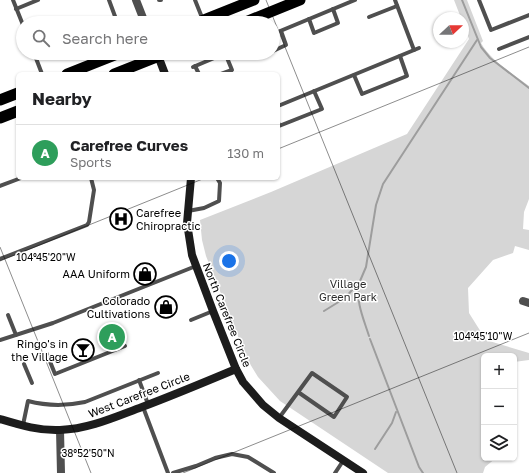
<!DOCTYPE html>
<meta charset="utf-8">
<style>
body{margin:0;font-family:"Golos Text",sans-serif;background:#f2f2f2;color:#202124}
.controls{position:absolute;right:12px;bottom:12px;display:grid;overflow:hidden;border-radius:6px;box-shadow:0 1px 3px #0004}
.controls button{width:36px;height:36px;display:grid;place-items:center;padding:0;border:0;border-bottom:1px solid #e0e0e0;background:#fff;color:#202124;font:20px sans-serif}
.compass{position:absolute;left:433px;top:12px;width:36px;height:36px;border-radius:50%;background:#fff;box-shadow:0 1px 3px #0004;rotate:68deg}
.you{position:absolute;left:229px;top:261px;width:14px;height:14px;margin:-10px;border:3px solid #fff;border-radius:50%;background:#1a73e8;box-shadow:0 0 0 6px #1a73e833}
.badge{display:grid;place-items:center;width:26px;height:26px;border-radius:50%;background:#000;color:#fff;font-size:13px;font-weight:700}
.pin{position:absolute;translate:-50% -50%;border:2px solid #fff;box-shadow:0 1px 4px #0006}
.list{margin:0;padding:0;list-style:none}
h2{display:flex;justify-content:space-between;align-items:center;height:52px;margin:0;padding:0 16px;font-size:17px}
h2 small{font-size:13px;font-weight:400;color:#757577}
.list li{display:grid;grid-template-columns:26px 1fr auto;gap:12px;align-items:center;box-sizing:border-box;height:56px;padding:0 16px;border-top:1px solid #e0e0e0}
.list b{display:block;font-size:15px;white-space:nowrap}
.list p{margin:0;font-size:13px;white-space:nowrap;color:#757577}
.list em{font-size:13px;font-style:normal;color:#757577}
.icon{flex:none;width:22px;height:22px;fill:none;stroke:currentColor;stroke-width:2;stroke-linecap:round;stroke-linejoin:round}
.map{position:relative;flex:none;width:529px;height:473px;overflow:hidden}
.search{position:absolute;background:#fff;box-shadow:0 1px 3px #0004;left:16px;top:16px;width:264px;height:44px;display:flex;align-items:center;gap:10px;box-sizing:border-box;padding:0 14px;border-radius:22px;color:#757577;font-size:15px}
.panel{position:absolute;background:#fff;box-shadow:0 1px 3px #0004;left:16px;top:72px;width:264px;height:108px;border-radius:6px}
.map>svg:first-child{display:block}
</style>
<div class="map">
<svg width="529" height="473" viewBox="0 0 529 473">
<rect width="100%" height="100%" fill="#fff"/>
<path fill="#d6d6d6" d="M454,0H467L483,41L481,43C491,61 512,73 529,86V199L524,212L523,229L529,230V250L515,246L513,253L493,260L468,288L469,313L486,340L529,353V360L514,362V356H484V458H496L485,467L483,473H388L280,401L258,377L247,359L206,256L202,240L200,220L271,192L407,134L469,39L463,22V18H461Z"/>
<g fill="none" stroke-linecap="round" stroke-linejoin="round">
<g stroke="#9d9d9d" stroke-width="2">
<polyline points="462,0 481,47 490,58 529,88"/>
<path d="M359,283C356,303 363,317 369,336"/>
<polyline points="324,311 345,298 360,281 366,267 376,205 383,184 477,40"/>
<polyline points="370,339 419,467 423,473"/>
<polyline points="375,449 392,423 396,412"/>
</g>
<g stroke="#4f4f4f" stroke-width="4">
<polyline points="13,0 23,25"/>
<polyline points="159,0 161,0"/>
<polyline points="195,0 203,20"/>
<polyline points="395,0 414,50"/>
<polyline points="479,0 491,30 529,15"/>
<polyline points="16,9 38,0"/>
<polyline points="369,17 397,6"/>
<polyline points="309,19 314,33 338,23 333,9"/>
<polyline points="106,23 116,19 109,0"/>
<polyline points="273,34 355,0"/>
<polyline points="499,49 529,37"/>
<polyline points="273,51 286,45 281,31"/>
<polyline points="34,53 42,74"/>
<polyline points="261,53 262,55 268,53"/>
<polyline points="195,66 199,74"/>
<polyline points="193,67 226,53"/>
<polyline points="221,74 232,70 225,53"/>
<polyline points="354,75 362,94 407,76 400,56"/>
<polyline points="278,106 419,48"/>
<polyline points="278,122 279,126 322,109 314,91"/>
<polyline points="0,186 21,178"/>
<polyline points="188,211 204,208 219,201 220,183 217,178"/>
<polyline points="0,259 87,225 89,222 94,190 91,178"/>
<polyline points="8,315 16,335"/>
<polyline points="191,320 213,311"/>
<polyline points="0,340 53,323 196,266"/>
<polyline points="47,354 55,374 125,346"/>
<polyline points="24,364 32,383"/>
<polyline points="139,380 148,404"/>
<polyline points="143,407 168,473"/>
<polyline points="279,418 312,373 347,397 334,417 298,392"/>
<path d="M23,425L28,401C47,406 66,406 85,402L158,373"/>
<polyline points="173,473 196,466 215,458 232,454 248,457 274,473"/>
<polyline points="335,473 343,461"/>
</g>
<g stroke="#4f4f4f" stroke-width="8">
<polyline points="136,0 145,23"/>
<polyline points="523,301 529,303"/>
<polyline points="60,430 61,473"/>
</g>
<g stroke="#1c1c1c" stroke-width="8">
<polyline points="157,53 165,74"/>
<polyline points="191,178 187,223 192,255 213,311 236,369 243,382 263,405 279,418 363,473"/>
<path d="M0,419C20,425 39,431 60,430C89,429 115,417 142,407C174,395 205,382 236,369"/>
</g>
<g stroke="#000" stroke-width="11">
<polyline points="196,23 254,0"/>
<polyline points="243,23 300,0"/>
<polyline points="67,74 120,53"/>
<polyline points="114,74 167,53"/>
<polyline points="0,100 18,93"/>
<polyline points="0,118 18,111"/>
</g>
</g>
<path fill="none" stroke="#000" stroke-width="1" stroke-opacity="0.45" d="M266,0L457,473M278,149L529,47M0,247L91,473M0,261L205,178M183,473L529,333"/>
<defs>
<g id="hospital-ring" transform="scale(1.15)"><circle r="9.5" fill="#fff" stroke="#000" stroke-width="1.5"/><path d="M-5-5h3v3.5h4V-5h3V5h-3V1.5h-4V5h-3Z" fill="#000"/></g>
<g id="shop-ring" transform="scale(1.15)"><circle r="9.5" fill="#fff" stroke="#000" stroke-width="1.5"/><path d="M-5-2.5h2.3a2.7 3.5 0 0 1 5.4 0H5L5.5 6h-11ZM-1.5-2.5h3a1.5 2.3 0 0 0-3 0Z" fill="#000"/></g>
<g id="bar-ring" transform="scale(1.15)"><circle r="9.5" fill="#fff" stroke="#000" stroke-width="1.5"/><path d="M-6-5H6L.8 .8V4.5H3.5V6h-7V4.5H-.8V.8Z" fill="#000"/></g>
</defs>
<g fill-rule="evenodd">
<use href="#hospital-ring" x="121" y="219"/>
<use href="#shop-ring" x="145" y="274"/>
<use href="#shop-ring" x="166" y="307"/>
<use href="#bar-ring" x="83" y="350"/>
</g>
<g text-anchor="middle" stroke-width="3" stroke-linejoin="round" paint-order="stroke">
<g font-size="11" fill="#000" stroke="#fff" text-anchor="end">
<text x="136" y="217" text-anchor="start">Carefree<tspan x="136" dy="13">Chiropractic</tspan></text>
<text x="130" y="278">AAA Uniform</text>
<text x="150" y="305">Colorado<tspan x="150" dy="13">Cultivations</tspan></text>
<text x="68" y="348">Ringo's in<tspan x="68" dy="13">the Village</tspan></text>
</g>
<g font-size="11" fill="#2d2d2d" stroke="#fff">
<text x="348" y="288">Village<tspan x="348" dy="13">Green Park</tspan></text>
</g>
<g font-size="11" fill="#000" stroke="#fff">
<text transform="translate(227 315) rotate(68)" y="4">North Carefree Circle</text>
<text transform="translate(139 395) rotate(-21)" y="4">West Carefree Circle</text>
</g>
</g>
<g font-size="10" text-anchor="middle" fill="#000" stroke="#fff" stroke-width="3" stroke-linejoin="round" paint-order="stroke">
<text x="46" y="261">104°45'20"W</text>
<text x="483" y="340">104°45'10"W</text>
<text x="88" y="457">38°52'50"N</text>
</g>
</svg>
<div class="controls">
<button>+</button>
<button>−</button>
<button><svg class="icon" aria-label="layers" viewBox="0 0 24 24"><path d="M12 4l9 5-9 5-9-5zM3 14l9 5 9-5"/></svg></button>
</div>
<svg class="compass" viewBox="-18 -18 36 36"><path d="M0-13l5 13h-10z" fill="#e53935"/><path d="M0 13l5-13h-10z" fill="#757577"/></svg>
<div class="you"></div>
<div class="pin badge" style="left:112px;top:337px;background:#2e9e5b">A</div>
<div class="search"><svg class="icon" aria-label="search" viewBox="0 0 24 24"><circle cx="10" cy="10" r="6"/><path d="M15 15l6 6"/></svg>Search here</div>
<section class="panel">
<h2>Nearby<small></small></h2>
<ul class="list">
<li><span class="badge" style="background:#2e9e5b">A</span><div><b>Carefree Curves</b><p>Sports</p></div><em>130 m</em></li>
</ul>
</section>
</div>
